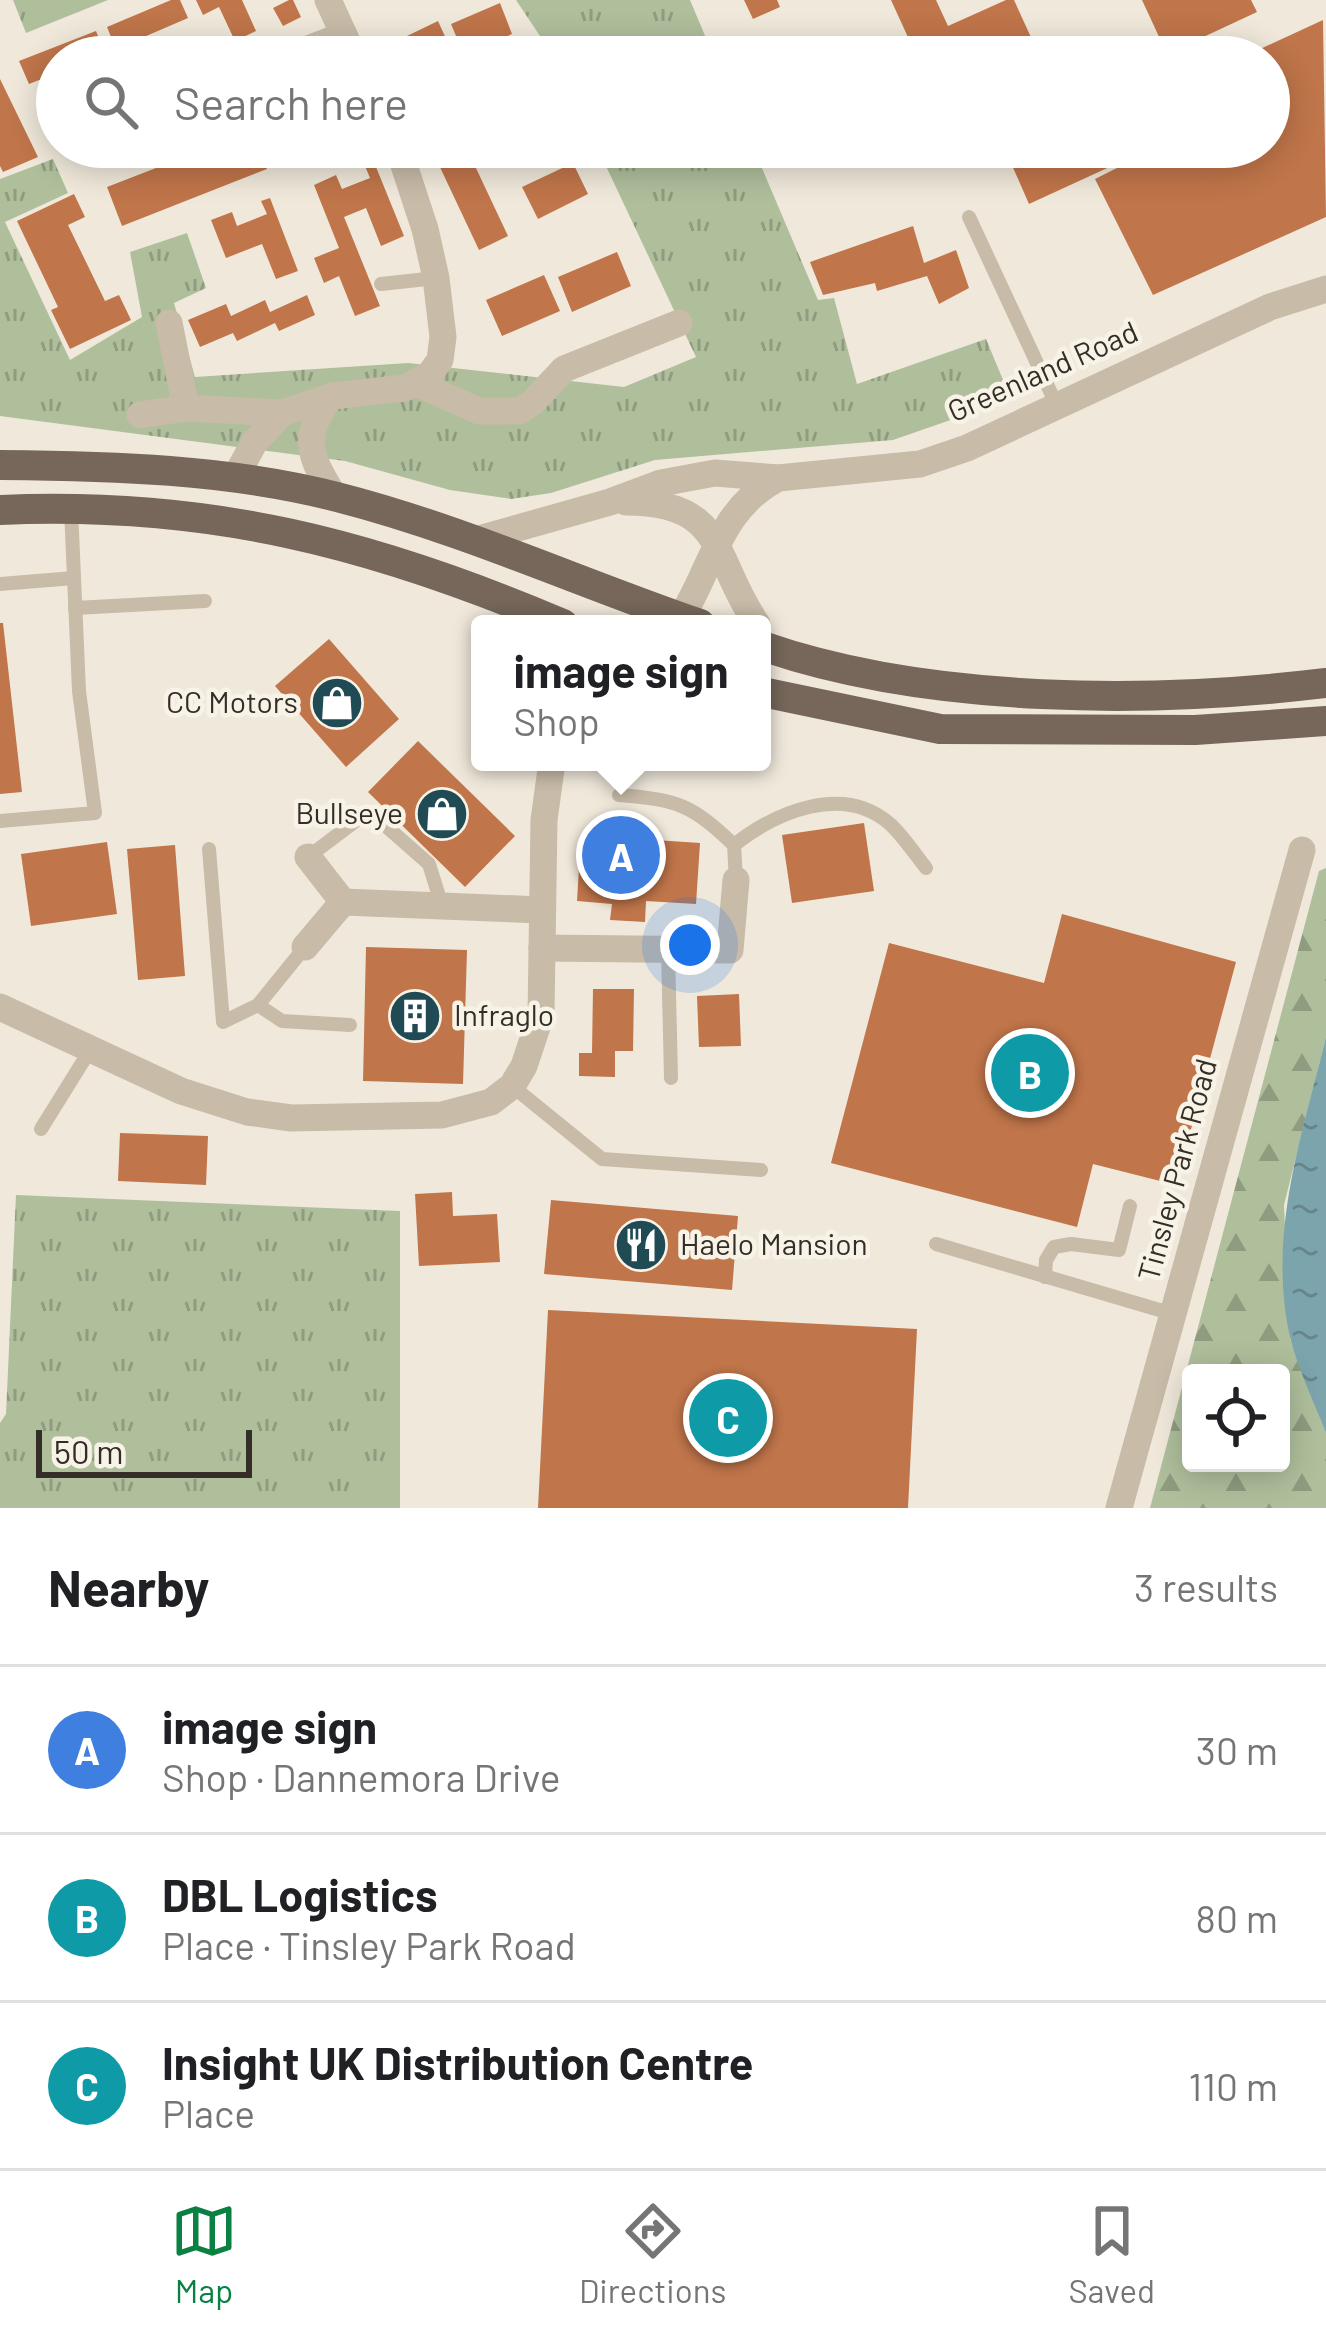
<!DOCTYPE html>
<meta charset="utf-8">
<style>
body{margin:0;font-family:Barlow,sans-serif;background:#f2f2f2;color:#202124}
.controls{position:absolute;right:36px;bottom:36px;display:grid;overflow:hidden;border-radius:12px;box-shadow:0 6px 30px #0003}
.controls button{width:108px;height:108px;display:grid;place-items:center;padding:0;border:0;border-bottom:3px solid #e0e0e0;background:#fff;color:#202124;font:60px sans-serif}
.scale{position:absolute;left:36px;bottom:30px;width:216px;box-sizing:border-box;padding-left:12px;border:6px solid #352e28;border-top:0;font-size:33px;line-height:42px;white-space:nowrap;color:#352e28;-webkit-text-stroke:9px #f8f3e7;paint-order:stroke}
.you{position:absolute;left:690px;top:945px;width:42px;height:42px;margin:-30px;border:9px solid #fff;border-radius:50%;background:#1a73e8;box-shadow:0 0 0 18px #1a73e833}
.badge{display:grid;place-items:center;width:78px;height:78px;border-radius:50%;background:#0b8043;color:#fff;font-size:39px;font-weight:700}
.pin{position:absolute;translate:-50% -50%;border:6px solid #fff;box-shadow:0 3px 12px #0006}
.popup{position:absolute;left:471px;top:615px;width:300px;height:156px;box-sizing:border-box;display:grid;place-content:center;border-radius:12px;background:#fff;filter:drop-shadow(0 3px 9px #0005);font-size:39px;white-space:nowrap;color:#757577}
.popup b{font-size:45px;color:#202124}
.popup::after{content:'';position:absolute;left:50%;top:100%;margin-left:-24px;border:24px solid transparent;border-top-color:#fff}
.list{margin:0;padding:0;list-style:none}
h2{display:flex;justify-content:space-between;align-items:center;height:156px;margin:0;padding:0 48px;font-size:51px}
h2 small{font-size:39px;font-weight:400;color:#757577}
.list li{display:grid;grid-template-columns:78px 1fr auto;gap:36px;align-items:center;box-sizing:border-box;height:168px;padding:0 48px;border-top:3px solid #e0e0e0}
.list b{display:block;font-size:45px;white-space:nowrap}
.list p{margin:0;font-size:39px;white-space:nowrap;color:#757577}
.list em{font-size:39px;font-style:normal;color:#757577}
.icon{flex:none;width:66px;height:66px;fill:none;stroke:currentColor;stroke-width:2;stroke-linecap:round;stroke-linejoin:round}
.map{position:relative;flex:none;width:1326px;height:1508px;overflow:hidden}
.search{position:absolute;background:#fff;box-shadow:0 6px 30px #0003;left:36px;right:36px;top:36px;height:132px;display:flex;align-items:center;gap:30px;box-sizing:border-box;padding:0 42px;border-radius:66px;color:#757577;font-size:45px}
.sheet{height:660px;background:#fff}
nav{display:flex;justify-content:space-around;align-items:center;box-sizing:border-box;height:168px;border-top:3px solid #e0e0e0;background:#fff;font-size:33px;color:#757577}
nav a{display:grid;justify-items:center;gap:6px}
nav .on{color:#0b8043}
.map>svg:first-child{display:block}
</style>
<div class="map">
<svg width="1326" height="1508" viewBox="0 0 1326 1508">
<defs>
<pattern id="grass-tufts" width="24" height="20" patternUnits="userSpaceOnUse" patternTransform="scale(3)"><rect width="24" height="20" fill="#afbf9c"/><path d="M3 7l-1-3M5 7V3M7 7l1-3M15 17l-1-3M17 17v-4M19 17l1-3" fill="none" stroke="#8f9c7f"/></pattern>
<pattern id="forest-firs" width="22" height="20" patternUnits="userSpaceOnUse" patternTransform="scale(3)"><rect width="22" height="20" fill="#afbf9c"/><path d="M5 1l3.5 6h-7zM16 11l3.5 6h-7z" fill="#8f9c7f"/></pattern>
<pattern id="water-ripples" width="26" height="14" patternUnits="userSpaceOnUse" patternTransform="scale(3)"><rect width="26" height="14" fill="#7ca4ac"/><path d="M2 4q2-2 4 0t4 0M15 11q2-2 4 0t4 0" fill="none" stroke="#66868c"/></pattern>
</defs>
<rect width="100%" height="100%" fill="#f0e9db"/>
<g fill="url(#grass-tufts)">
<polygon points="13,0 108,0 26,33"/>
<polygon points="516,0 690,0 714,57 554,57"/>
<polygon points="597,147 753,147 818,300 834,298 857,384 986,339 1011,399 893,440 655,460 551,493 511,499 450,490 345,461 0,416 0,179 53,159 68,193 5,222 70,360 142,317 130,252 187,233 206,288 174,303 195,377 408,363 624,387 696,357"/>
<polygon points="16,1195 400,1211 400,1508 0,1508 0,1423 6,1414"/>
</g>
<path fill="url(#forest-firs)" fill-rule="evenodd" d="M1326,868V1037L1284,1205L1290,1338L1326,1433V1508H1150L1319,871ZM1191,1373H1281V1463H1191Z"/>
<path fill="url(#water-ripples)" d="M1326,1037V1433C1314,1402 1298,1369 1290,1337C1267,1234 1302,1136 1326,1037Z"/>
<g fill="#c0754a">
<polygon points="171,0 180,0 188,18 116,49 107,27"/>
<polygon points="196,0 242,0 256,31 235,41 219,7 203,15"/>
<polygon points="289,0 293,0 301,17 283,26 273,8"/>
<polygon points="744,0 777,0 780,7 753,19"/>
<polygon points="891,0 936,0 948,26 1006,0 1014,0 1040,57 917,57"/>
<polygon points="1142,0 1251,0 1257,12 1167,54"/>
<polygon points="500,3 512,34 464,55 451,24"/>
<polygon points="1323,20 1326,217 1153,295 1095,179 1159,147 1269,147 1269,57 1243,57"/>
<polygon points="438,21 453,54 446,57 386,57 382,48"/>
<polygon points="96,31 105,54 57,57 57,73 29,84 19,61"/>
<polygon points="0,79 38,157 3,172 0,166"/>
<polygon points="210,147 258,147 267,169 122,226 107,187"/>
<polygon points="268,147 328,147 276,168"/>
<polygon points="762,147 812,147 770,165"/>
<polygon points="958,147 999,147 965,163"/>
<polygon points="1004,147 1108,147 1116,164 1029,204"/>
<polygon points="467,149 508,236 479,250 438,163"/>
<polygon points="374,162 404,236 381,246 366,208 344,217 380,306 355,316 339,276 324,283 314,258 339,248 314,185 336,175 342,189 370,178 365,166"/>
<polygon points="573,163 588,194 538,219 522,187"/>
<polygon points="74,194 85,217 68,225 105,301 119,295 131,320 70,349 51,310 58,307 17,221"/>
<polygon points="270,198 298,271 276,279 262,244 226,258 211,220 232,212 237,226 267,214 261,201"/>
<polygon points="913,226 924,263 956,250 969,288 939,304 927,276 877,291 875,283 823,295 810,262"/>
<polygon points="617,252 631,286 572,312 558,277"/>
<polygon points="544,275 560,311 502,336 486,300"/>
<polygon points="307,295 315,315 279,331 275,323 237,341 233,333 200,347 188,320 226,304 231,316 265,300 270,312"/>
<polygon points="0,623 3,623 22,792 0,794"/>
<polygon points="329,639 399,719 346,767 275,686"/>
<polygon points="418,741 515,836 465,887 368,792"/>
<polygon points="864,823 874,891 792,903 782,835"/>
<polygon points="581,835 700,843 696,904 646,901 645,922 610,920 612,904 577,901"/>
<polygon points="107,842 117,914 31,926 21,854"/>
<polygon points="175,845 185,976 138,980 127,849"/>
<polygon points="1062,914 1236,962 1176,1185 1093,1164 1077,1227 831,1163 889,943 1044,983"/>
<polygon points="366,947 467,950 463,1084 363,1081"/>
<polygon points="593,989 634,989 633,1051 615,1051 615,1077 579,1076 579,1053 592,1053"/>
<polygon points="739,994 741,1046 699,1047 697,996"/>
<polygon points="120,1133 208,1136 206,1185 118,1181"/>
<polygon points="452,1192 453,1216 497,1214 500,1262 419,1266 415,1194"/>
<polygon points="551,1200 738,1216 732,1290 544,1274"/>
<polygon points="548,1310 917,1329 908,1508 538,1508"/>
</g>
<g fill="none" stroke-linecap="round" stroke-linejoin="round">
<g stroke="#c8bba8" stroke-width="14">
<polyline points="969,217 1057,406"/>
<polyline points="381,284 436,278"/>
<polyline points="0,584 74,578"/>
<polyline points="75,608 205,601"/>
<path d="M619,795C678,800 691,804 734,845L736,880"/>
<polyline points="0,821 95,813 79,691 71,509"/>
<path d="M734,845C776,812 843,783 890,824C903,836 915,854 926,868"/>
<polyline points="209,849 223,1022 258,1005 305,947"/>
<polyline points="308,857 357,820 379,820 429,864 442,906"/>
<polyline points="668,950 671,1078"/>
<polyline points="258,1005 282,1021 350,1025"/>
<polyline points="512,1086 602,1159 761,1170"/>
<polyline points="41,1129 92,1047"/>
<polyline points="936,1244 1173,1314"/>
<polyline points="1045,1277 1046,1260 1054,1247 1071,1244 1119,1250 1130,1206"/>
</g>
<g stroke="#c8bba8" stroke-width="27">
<polyline points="328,0 354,57"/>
<polyline points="287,57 344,35"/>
<polyline points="169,323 186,408"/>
<polyline points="416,383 479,411 520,411 533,402 564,369 679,323"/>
<path d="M332,396C300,435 309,456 334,496"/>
<polyline points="140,415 186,408 282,413 332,396 405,388 430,374 440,360 443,337 436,278 425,229 398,147"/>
<polyline points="235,478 254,443 282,413"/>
<path d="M626,502C727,502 712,559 757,624"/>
<polyline points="479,539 610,502 661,483 715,473 778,478 920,464 967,448 1270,307 1326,289"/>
<path d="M677,624C712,572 717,510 778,478"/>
<polyline points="343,902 542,910"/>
<polyline points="305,947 343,902 308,857"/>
<polyline points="542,948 730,950 736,880"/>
<polyline points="0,1007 181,1091 247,1112 291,1118 442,1115 491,1102 512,1086 524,1066 541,1015 544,820 552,762"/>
<polyline points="1119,1508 1302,850"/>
</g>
<g stroke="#76675a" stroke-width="30">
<path d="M0,465C112,466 228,469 337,497C462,529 578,582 700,624"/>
<path d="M0,510C209,501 372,543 563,624"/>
<path d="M762,646C929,704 1152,704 1326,683"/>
<polyline points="762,692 940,729 1195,730 1326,721"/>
</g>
</g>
<defs>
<g id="shop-disc" transform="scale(2.7)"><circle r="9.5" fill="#204a54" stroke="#f8f3e7"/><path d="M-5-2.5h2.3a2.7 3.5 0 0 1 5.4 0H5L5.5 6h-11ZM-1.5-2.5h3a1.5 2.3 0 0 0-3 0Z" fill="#fff"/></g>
<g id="building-disc" transform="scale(2.7)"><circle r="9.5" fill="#204a54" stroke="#f8f3e7"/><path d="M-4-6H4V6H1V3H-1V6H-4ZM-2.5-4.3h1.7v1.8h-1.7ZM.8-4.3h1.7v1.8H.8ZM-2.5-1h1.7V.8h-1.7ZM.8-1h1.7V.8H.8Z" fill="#fff"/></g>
<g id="restaurant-disc" transform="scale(2.7)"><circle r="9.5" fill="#204a54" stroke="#f8f3e7"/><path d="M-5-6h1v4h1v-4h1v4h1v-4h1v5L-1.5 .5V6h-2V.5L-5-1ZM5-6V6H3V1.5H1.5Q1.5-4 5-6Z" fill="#fff"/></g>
</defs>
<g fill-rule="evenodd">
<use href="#shop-disc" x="337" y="703"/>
<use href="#shop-disc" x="442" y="814"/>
<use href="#building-disc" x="415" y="1016"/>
<use href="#restaurant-disc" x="641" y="1245"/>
</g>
<g text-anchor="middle" stroke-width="9" stroke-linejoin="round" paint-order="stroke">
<g font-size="30" fill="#352e28" stroke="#f8f3e7">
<text transform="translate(1043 372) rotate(-24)" y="10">Greenland Road</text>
<text transform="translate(1178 1170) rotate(-75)" y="10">Tinsley Park Road</text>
</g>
<g font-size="30" fill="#352e28" stroke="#f8f3e7" text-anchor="end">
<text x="298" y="713">CC Motors</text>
<text x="403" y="824">Bullseye</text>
<text x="454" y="1026" text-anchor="start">Infraglo</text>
<text x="680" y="1255" text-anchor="start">Haelo Mansion</text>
</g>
</g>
</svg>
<div class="controls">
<button><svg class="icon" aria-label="locate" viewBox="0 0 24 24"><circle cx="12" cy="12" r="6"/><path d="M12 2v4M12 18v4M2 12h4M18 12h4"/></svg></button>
</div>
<div class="scale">50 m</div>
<div class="you"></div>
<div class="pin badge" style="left:621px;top:855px;background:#3f7fe0">A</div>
<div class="popup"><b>image sign</b>Shop</div>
<div class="pin badge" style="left:1030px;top:1073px;background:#0f9aa8">B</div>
<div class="pin badge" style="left:728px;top:1418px;background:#0f9aa8">C</div>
<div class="search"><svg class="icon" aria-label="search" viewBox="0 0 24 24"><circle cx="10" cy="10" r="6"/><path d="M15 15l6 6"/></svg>Search here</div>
</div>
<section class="sheet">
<h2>Nearby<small>3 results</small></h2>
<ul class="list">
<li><span class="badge" style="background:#3f7fe0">A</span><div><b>image sign</b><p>Shop · Dannemora Drive</p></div><em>30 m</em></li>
<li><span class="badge" style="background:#0f9aa8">B</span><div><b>DBL Logistics</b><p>Place · Tinsley Park Road</p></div><em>80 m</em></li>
<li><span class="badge" style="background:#0f9aa8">C</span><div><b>Insight UK Distribution Centre</b><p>Place</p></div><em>110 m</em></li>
</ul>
</section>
<nav>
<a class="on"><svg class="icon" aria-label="map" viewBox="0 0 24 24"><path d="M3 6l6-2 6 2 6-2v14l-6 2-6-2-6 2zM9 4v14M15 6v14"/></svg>Map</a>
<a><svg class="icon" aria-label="directions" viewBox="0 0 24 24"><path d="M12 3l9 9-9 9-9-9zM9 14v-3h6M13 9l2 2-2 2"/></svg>Directions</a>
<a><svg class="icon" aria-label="saved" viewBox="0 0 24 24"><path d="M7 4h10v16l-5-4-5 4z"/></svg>Saved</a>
</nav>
